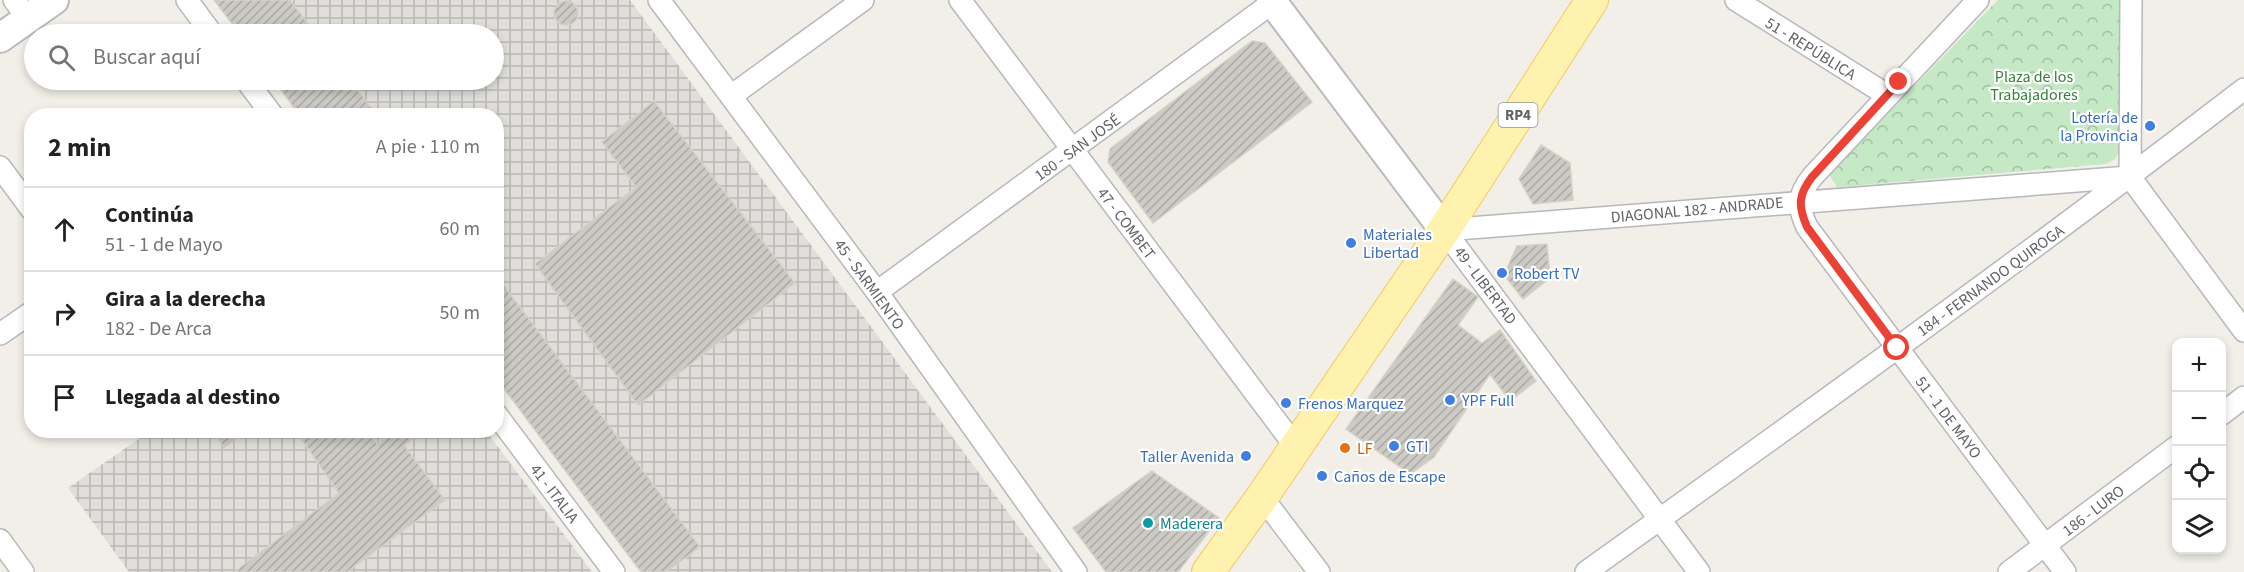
<!DOCTYPE html>
<html lang="es">
<meta charset="utf-8">
<style>
body{margin:0;font-family:"Source Sans 3",sans-serif;background:#f6f6f6;color:#202124}
.controls{position:absolute;right:18px;bottom:18px;display:grid;overflow:hidden;border-radius:12px;box-shadow:0 3px 9px #0003}
.controls button{width:54px;height:54px;display:grid;place-items:center;padding:0;border:0;border-bottom:2px solid #e0e0e0;background:#fff;color:#202124;font:30px sans-serif}
.stop{position:absolute;width:18px;height:18px;margin:-14px;border:4px solid #ea4335;border-radius:50%;background:#fff}
.stop.end{background:#ea4335;border-color:#fff;box-shadow:0 2px 6px #0008}
.list{margin:0;padding:0;list-style:none}
h2{display:flex;justify-content:space-between;align-items:center;height:78px;margin:0;padding:0 24px;font-size:26px}
h2 small{font-size:20px;font-weight:400;color:#757577}
.list li{display:grid;grid-template-columns:39px 1fr auto;gap:18px;align-items:center;box-sizing:border-box;height:84px;padding:0 24px;border-top:2px solid #e0e0e0}
.list b{display:block;font-size:22px;white-space:nowrap}
.list p{margin:0;font-size:20px;white-space:nowrap;color:#757577}
.list em{font-size:20px;font-style:normal;color:#757577}
.icon{flex:none;width:33px;height:33px;fill:none;stroke:currentColor;stroke-width:2;stroke-linecap:round;stroke-linejoin:round}
.map{position:relative;flex:none;width:2244px;height:572px;overflow:hidden}
.search{position:absolute;background:#fff;box-shadow:0 3px 9px #0003;left:24px;top:24px;width:480px;height:66px;display:flex;align-items:center;gap:15px;box-sizing:border-box;padding:0 21px;border-radius:33px;color:#757577;font-size:22px}
.panel{position:absolute;background:#fff;box-shadow:0 3px 9px #0003;left:24px;top:108px;width:480px;height:330px;border-radius:24px}
.map>svg:first-child{display:block}
</style>
<div class="map">
<svg width="2244" height="572" viewBox="0 0 2244 572">
<defs>
<pattern id="industrial-grid" width="8" height="8" patternUnits="userSpaceOnUse" patternTransform="scale(1.5)"><rect width="8" height="8" fill="#e0deda"/><path d="M0 4h8M4 0v8" fill="none" stroke="#b9b8b5"/></pattern>
<pattern id="forest-crowns" width="20" height="18" patternUnits="userSpaceOnUse" patternTransform="scale(1.5)"><rect width="20" height="18" fill="#c5e8c5"/><path d="M2 6a3 3 0 1 1 6 0M12 15a3 3 0 1 1 6 0" fill="none" stroke="#a3c0a4"/></pattern>
<pattern id="building-hatch" width="6" height="6" patternUnits="userSpaceOnUse" patternTransform="scale(1.5)"><rect width="6" height="6" fill="#cccac5"/><path d="M-1 1l2-2M0 6l6-6M5 7l2-2" fill="none" stroke="#a9a8a4"/></pattern>
</defs>
<rect width="100%" height="100%" fill="#f1efe8"/>
<g fill="url(#industrial-grid)">
<polygon points="214,0 630,0 1052,572 641,572 497,378 496,116 300,115 274,80 494,80 494,34 240,34"/>
<polygon points="150,431 486,431 592,572 129,572 68,488"/>
</g>
<polygon fill="url(#forest-crowns)" points="1998,0 2122,0 2119,152 2115,159 2106,164 1837,187 1829,174"/>
<g fill="url(#building-hatch)" stroke="#d6d1c6" stroke-width="1.5">
<polygon points="214,0 290,0 316,34 240,34"/>
<circle cx="566" cy="13" r="12"/>
<polygon points="1252,41 1265,43 1312,102 1153,223 1108,162 1110,149"/>
<polygon points="274,80 350,80 377,116 300,116"/>
<polygon points="654,101 795,283 638,405 535,264 636,187 602,142"/>
<polygon points="1541,145 1570,163 1573,200 1533,204 1519,179"/>
<polygon points="1547,244 1550,278 1523,299 1504,275 1517,246"/>
<polygon points="496,275 700,547 666,572 641,572 496,378"/>
<polygon points="1453,279 1478,297 1458,325 1482,343 1500,330 1536,381 1510,401 1490,374 1434,457 1410,474 1346,429"/>
<polygon points="212,430 248,430 224,448"/>
<polygon points="295,430 367,430 377,444 396,430 424,430 404,445 445,500 347,572 234,572 339,493"/>
<polygon points="1152,471 1219,518 1178,572 1106,572 1073,528"/>
</g>
<g fill="none" stroke-linecap="round" stroke-linejoin="round">
<g stroke="#b5b8bc" stroke-width="24">
<g id="street">
<polyline points="14,0 28,18"/>
<polyline points="187,0 212,34"/>
<polyline points="659,0 877,292 1076,572"/>
<polyline points="960,0 1295,446"/>
<polyline points="1736,0 1887,95"/>
<path d="M1978,0L1812,177C1798,195 1797,206 1807,227L2065,572"/>
<polyline points="246,80 273,116"/>
<polyline points="731,96 863,0"/>
<polyline points="0,167 32,210"/>
<polyline points="2130,177 2244,331"/>
<polyline points="2130,177 2131,0"/>
<polyline points="1444,230 2129,177"/>
<polyline points="1444,230 1699,572"/>
<polyline points="877,292 1276,0"/>
<polyline points="0,334 32,312"/>
<polyline points="496,414 614,572"/>
<polyline points="2222,414 2244,397"/>
<polyline points="1262,497 1319,572"/>
<polyline points="0,540 23,572"/>
<path d="M1586,572C1807,414 2028,255 2244,89"/>
<polyline points="2009,572 2176,447"/>
</g>
</g>
<g stroke="#b6babf" stroke-width="32">
<g id="secondary">
<polyline points="1271,0 1444,230"/>
<polyline points="0,38 54,0"/>
</g>
</g>
<g stroke="#f2c960" stroke-width="34">
<polyline id="primary" points="1208,572 1262,497 1444,230 1592,0"/>
</g>
<use href="#street" stroke="#fff" stroke-width="21"/>
<use href="#secondary" stroke="#fff" stroke-width="28"/>
<use href="#primary" stroke="#fff2af" stroke-width="32"/>
</g>
<g fill="none" stroke-linecap="round" stroke-linejoin="round">
<path stroke="#ea4335" stroke-width="8" d="M1897,348L1807,227C1798,206 1798,195 1812,177L1899,82"/>
</g>
<g fill="#3f7fe0" stroke="#fff" stroke-width="2">
<circle cx="2150" cy="126" r="6"/>
<circle cx="1351" cy="243" r="6"/>
<circle cx="1502" cy="273" r="6"/>
<circle cx="1450" cy="400" r="6"/>
<circle cx="1286" cy="403" r="6"/>
<circle cx="1394" cy="446" r="6"/>
<circle cx="1246" cy="456" r="6"/>
<circle cx="1322" cy="476" r="6"/>
</g>
<circle fill="#e8710a" stroke="#fff" stroke-width="2" cx="1345" cy="448" r="6"/>
<circle fill="#0f9aa8" stroke="#fff" stroke-width="2" cx="1148" cy="523" r="6"/>
<g text-anchor="middle" stroke-width="4.5" stroke-linejoin="round" paint-order="stroke">
<rect fill="#fff" stroke="#8f9295" stroke-width="1.5" x="1498.5" y="103" width="39" height="24" rx="4.5"/>
<g font-size="15" font-weight="bold" fill="#5f6368">
<text x="1518" y="120">RP4</text>
</g>
<g font-size="16" fill="#5f6368" stroke="#fff">
<text transform="translate(1811 48) rotate(32)" y="6">51 - REPÚBLICA</text>
<text transform="translate(1077 147) rotate(-36)" y="6">180 - SAN JOSÉ</text>
<text transform="translate(1697 209) rotate(-5)" y="6">DIAGONAL 182 - ANDRADE</text>
<text transform="translate(1127 223) rotate(53)" y="6">47 - COMBET</text>
<text transform="translate(1990 280) rotate(-36)" y="6">184 - FERNANDO QUIROGA</text>
<text transform="translate(870 284) rotate(54)" y="6">45 - SARMIENTO</text>
<text transform="translate(1486 285) rotate(53)" y="6">49 - LIBERTAD</text>
<text transform="translate(1949 417) rotate(53)" y="6">51 - 1 DE MAYO</text>
<text transform="translate(555 493) rotate(53)" y="6">41 - ITALIA</text>
<text transform="translate(2093 510) rotate(-37)" y="6">186 - LURO</text>
</g>
<g font-size="16" fill="#348238" stroke="#fff">
<text x="2034" y="82">Plaza de los<tspan x="2034" dy="18">Trabajadores</tspan></text>
</g>
<g font-size="16" fill="#366cbe" stroke="#fff" text-anchor="start">
<text x="2138" y="123" text-anchor="end">Lotería de<tspan x="2138" dy="18">la Provincia</tspan></text>
<text x="1363" y="240">Materiales<tspan x="1363" dy="18">Libertad</tspan></text>
<text x="1514" y="279">Robert TV</text>
<text x="1462" y="406">YPF Full</text>
<text x="1298" y="409">Frenos Marquez</text>
<text x="1406" y="452">GTI</text>
<text x="1234" y="462" text-anchor="end">Taller Avenida</text>
<text x="1334" y="482">Caños de Escape</text>
</g>
<g font-size="16" fill="#c56008" stroke="#fff" text-anchor="start">
<text x="1357" y="454">LF</text>
</g>
<g font-size="16" fill="#0d838f" stroke="#fff" text-anchor="start">
<text x="1160" y="529">Maderera</text>
</g>
</g>
</svg>
<div class="controls">
<button>+</button>
<button>−</button>
<button><svg class="icon" aria-label="locate" viewBox="0 0 24 24"><circle cx="12" cy="12" r="6"/><path d="M12 2v4M12 18v4M2 12h4M18 12h4"/></svg></button>
<button><svg class="icon" aria-label="layers" viewBox="0 0 24 24"><path d="M12 4l9 5-9 5-9-5zM3 14l9 5 9-5"/></svg></button>
</div>
<div class="stop" style="left:1897px;top:348px"></div>
<div class="stop end" style="left:1899px;top:82px"></div>
<div class="search"><svg class="icon" aria-label="search" viewBox="0 0 24 24"><circle cx="10" cy="10" r="6"/><path d="M15 15l6 6"/></svg>Buscar aquí</div>
<section class="panel">
<h2>2 min<small>A pie · 110 m</small></h2>
<ul class="list">
<li><svg class="icon" aria-label="ahead" viewBox="0 0 24 24"><path d="M12 20V5M6 11l6-6 6 6"/></svg><div><b>Continúa</b><p>51 - 1 de Mayo</p></div><em>60 m</em></li>
<li><svg class="icon" aria-label="right" viewBox="0 0 24 24"><path d="M7 20v-9h11M14 6l5 5-5 5"/></svg><div><b>Gira a la derecha</b><p>182 - De Arca</p></div><em>50 m</em></li>
<li><svg class="icon" aria-label="arrive" viewBox="0 0 24 24"><path d="M6 21V4h12l-3 4 3 4H6"/></svg><div><b>Llegada al destino</b></div></li>
</ul>
</section>
</div>
